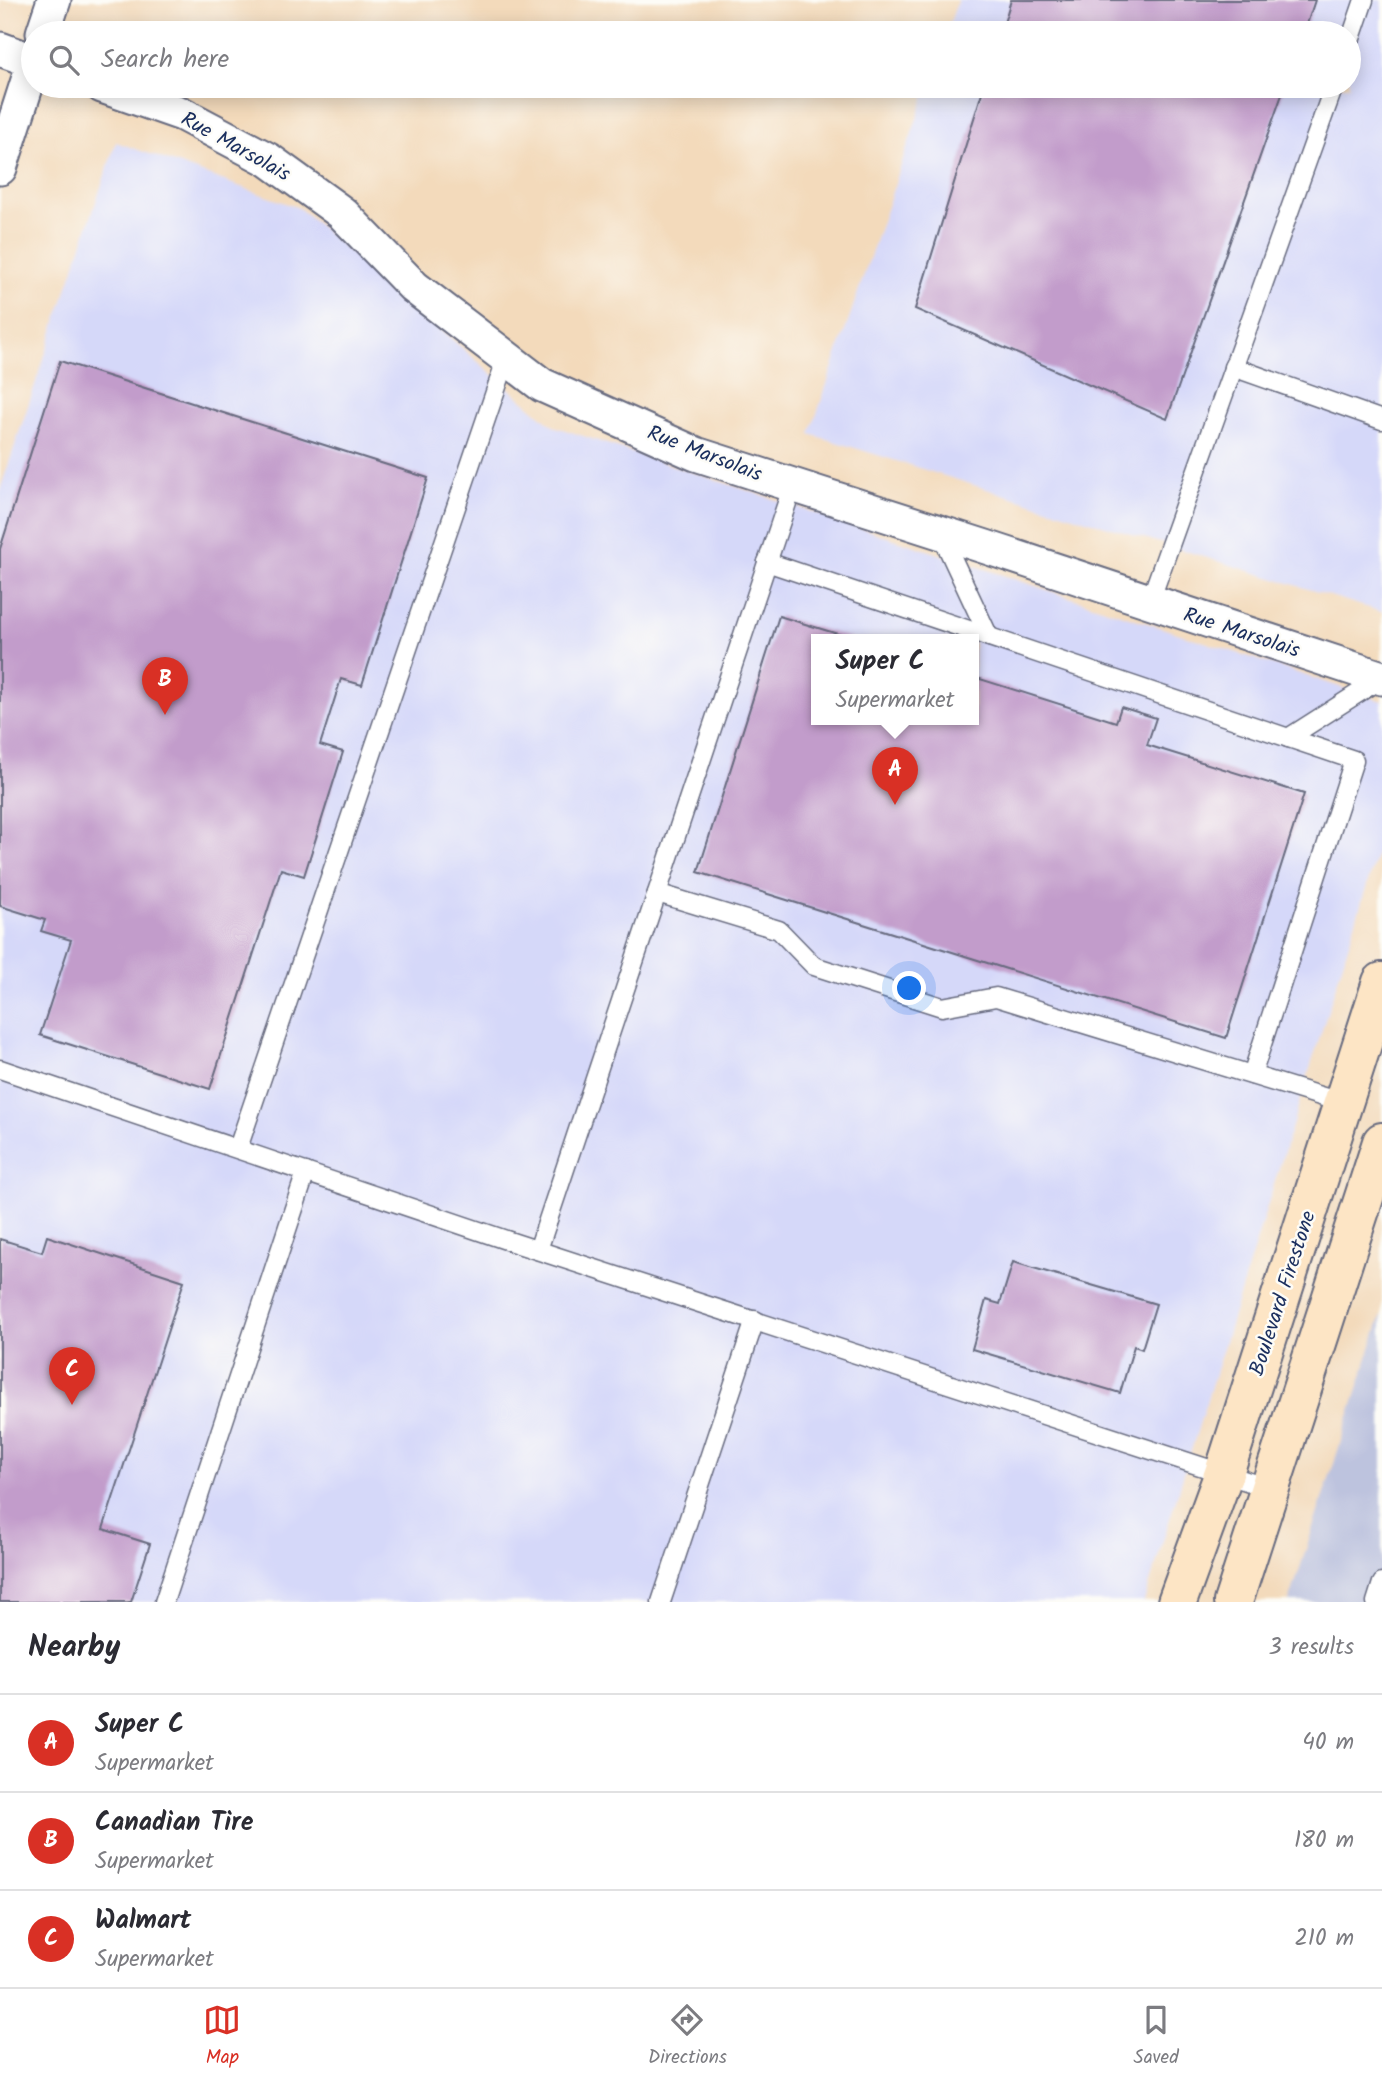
<!DOCTYPE html>
<style>
body{margin:0;font-family:Kalam,sans-serif;background:#f7f7f7;color:#2b2b33}
.you{position:absolute;left:910px;top:989px;width:24px;height:24px;margin:-18px;border:5px solid #fff;border-radius:50%;background:#1a73e8;box-shadow:0 0 0 10px #1a73e833}
.badge{display:grid;place-items:center;width:46px;height:46px;border-radius:50%;background:#d93025;color:#fff;font-size:23px;font-weight:700}
.pin{position:absolute;translate:-50% -58px;filter:drop-shadow(0 2px 4px #0008)}
.pin::after{content:'';position:absolute;top:37px;width:24px;height:21px;background:inherit;clip-path:polygon(0 0,100% 0,50% 100%)}
.popup{position:absolute;left:811px;top:634px;width:168px;height:91px;box-sizing:border-box;display:grid;place-content:center;border-radius:0px;background:#fff;filter:drop-shadow(0 2px 5px #0005);font-size:23px;white-space:nowrap;color:#7c7c81}
.popup b{font-size:26px;color:#2b2b33}
.popup::after{content:'';position:absolute;left:50%;top:100%;margin-left:-14px;border:14px solid transparent;border-top-color:#fff}
.list{margin:0;padding:0;list-style:none}
h2{display:flex;justify-content:space-between;align-items:center;height:91px;margin:0;padding:0 28px;font-size:30px}
h2 small{font-size:23px;font-weight:400;color:#7c7c81}
.list li{display:grid;grid-template-columns:46px 1fr auto;gap:21px;align-items:center;box-sizing:border-box;height:98px;padding:0 28px;border-top:2px solid #e1e1e2}
.list b{display:block;font-size:26px;white-space:nowrap}
.list p{margin:0;font-size:23px;white-space:nowrap;color:#7c7c81}
.list em{font-size:23px;font-style:normal;color:#7c7c81}
.icon{flex:none;width:38px;height:38px;fill:none;stroke:currentColor;stroke-width:2;stroke-linecap:round;stroke-linejoin:round}
.map{position:relative;flex:none;width:1382px;height:1602px;overflow:hidden}
.search{position:absolute;background:#fff;box-shadow:0 4px 18px #0003;left:21px;right:21px;top:21px;height:77px;display:flex;align-items:center;gap:18px;box-sizing:border-box;padding:0 24px;border-radius:38px;color:#7c7c81;font-size:26px}
.sheet{height:385px;background:#fff}
nav{display:flex;justify-content:space-around;align-items:center;box-sizing:border-box;height:98px;border-top:2px solid #e1e1e2;background:#fff;font-size:19px;color:#7c7c81}
nav a{display:grid;justify-items:center;gap:4px}
nav .on{color:#d93025}
.map>svg:first-child{display:block}
</style>
<div class="map">
<svg width="1382" height="1602" viewBox="0 0 1382 1602">
<rect width="100%" height="100%" fill="#fdfcf7"/>
<filter id="ink" filterUnits="userSpaceOnUse"><feTurbulence type="fractalNoise" baseFrequency=".0143" numOctaves="2"/><feDisplacementMap in="SourceGraphic" scale="14" xChannelSelector="R" yChannelSelector="G"/><feConvolveMatrix kernelMatrix="1 2 1 2 8 2 1 2 1" color-interpolation-filters="sRGB"/></filter>
<filter id="wash" filterUnits="userSpaceOnUse"><feTurbulence type="fractalNoise" baseFrequency=".00686" numOctaves="4" result="noise"/><feDisplacementMap in="SourceGraphic" scale="28" xChannelSelector="R" yChannelSelector="G"/><feGaussianBlur stdDeviation="1.57" result="paint"/><feColorMatrix in="noise" values="0 0 0 0 0 0 0 0 0 0 0 0 0 0 0 0 0 1.4 0 .05"/><feComposite in="paint" operator="in"/></filter>
<g filter="url(#wash)">
<rect width="100%" height="100%" fill="#f3dabb"/>
<g fill="#d5d8f9" fill-rule="evenodd">
<polygon points="958,0 1382,0 1382,612 810,434 928,86 1349,86 1349,33 946,33"/>
<path d="M116,142L299,208L553,426L1382,701V837L1144,1602H0V490ZM816,639H974V719H816Z"/>
</g>
<polygon fill="#bdc3de" points="1382,1314 1382,1602 1289,1602"/>
<g id="blocks">
<g fill="#c29ccb">
<polygon points="1011,0 1315,0 1304,33 1001,33"/>
<polygon points="984,86 1285,86 1167,419 915,309"/>
<polygon points="60,361 428,478 362,685 341,679 320,745 343,752 304,876 281,869 210,1089 40,1035 71,940 41,931 45,920 0,906 0,549"/>
<polygon points="779,616 851,638 816,639 816,719 974,719 974,677 1116,722 1121,707 1156,718 1147,745 1304,794 1226,1038 698,872"/>
<polygon points="47,1236 184,1281 103,1529 150,1544 131,1602 0,1602 0,1239 42,1252"/>
<polygon points="1013,1262 1156,1304 1142,1349 1134,1346 1120,1393 972,1349 986,1300 1000,1304"/>
</g>
</g>
</g>
<g filter="url(#ink)">
<use href="#blocks" fill-opacity="0" stroke="#676b7f" stroke-width="2"/>
<g fill="none" stroke-linecap="round" stroke-linejoin="round">
<g stroke="#676b7f" stroke-width="21">
<g id="service">
<polyline points="1349,44 1364,0"/>
<polyline points="1233,367 1382,420"/>
<polyline points="940,532 989,637"/>
<polyline points="767,562 1354,760 1252,1075"/>
<polyline points="1150,601 1334,86"/>
<polyline points="1288,738 1382,678"/>
<polyline points="657,893 779,930 814,966 942,1007 996,997 1343,1103"/>
<polyline points="0,1069 515,1243 1271,1489"/>
<polyline points="238,1148 507,357"/>
<polyline points="538,1250 793,485"/>
<polyline points="164,1602 306,1172"/>
<polyline points="661,1602 755,1320"/>
<polyline points="1376,1602 1382,1583"/>
</g>
</g>
<g stroke="#676b7f" stroke-width="37">
<g id="minor">
<polyline points="43,33 54,0"/>
<polyline points="0,49 33,61"/>
<polyline points="102,86 182,114 269,160 342,213 414,287 542,385 696,454 986,547 1382,678"/>
<polyline points="0,168 33,65"/>
</g>
</g>
<g stroke="#676b7f" stroke-width="42">
<g id="secondary">
<polyline points="1177,1602 1224,1473 1382,982"/>
<polyline points="1233,1602 1382,1142"/>
</g>
</g>
<use href="#service" stroke="#fff" stroke-width="18"/>
<use href="#minor" stroke="#fff" stroke-width="33"/>
<use href="#secondary" stroke="#fde5c5" stroke-width="38"/>
</g>
</g>
<g text-anchor="middle" stroke-width="5" stroke-linejoin="round" paint-order="stroke">
<g font-size="21" fill="#1b2f5e" stroke="#fdfcf7">
<text transform="translate(236 146) rotate(29)" y="7">Rue Marsolais</text>
<text transform="translate(705 453) rotate(21)" y="7">Rue Marsolais</text>
<text transform="translate(1242 632) rotate(18)" y="7">Rue Marsolais</text>
<text transform="translate(1282 1293) rotate(-72)" y="7">Boulevard Firestone</text>
</g>
</g>
</svg>
<div class="you"></div>
<div class="pin badge" style="left:895px;top:805px">A</div>
<div class="popup"><b>Super C</b>Supermarket</div>
<div class="pin badge" style="left:165px;top:715px">B</div>
<div class="pin badge" style="left:72px;top:1405px">C</div>
<div class="search"><svg class="icon" aria-label="search" viewBox="0 0 24 24"><circle cx="10" cy="10" r="6"/><path d="M15 15l6 6"/></svg>Search here</div>
</div>
<section class="sheet">
<h2>Nearby<small>3 results</small></h2>
<ul class="list">
<li><span class="badge">A</span><div><b>Super C</b><p>Supermarket</p></div><em>40 m</em></li>
<li><span class="badge">B</span><div><b>Canadian Tire</b><p>Supermarket</p></div><em>180 m</em></li>
<li><span class="badge">C</span><div><b>Walmart</b><p>Supermarket</p></div><em>210 m</em></li>
</ul>
</section>
<nav>
<a class="on"><svg class="icon" aria-label="map" viewBox="0 0 24 24"><path d="M3 6l6-2 6 2 6-2v14l-6 2-6-2-6 2zM9 4v14M15 6v14"/></svg>Map</a>
<a><svg class="icon" aria-label="directions" viewBox="0 0 24 24"><path d="M12 3l9 9-9 9-9-9zM9 14v-3h6M13 9l2 2-2 2"/></svg>Directions</a>
<a><svg class="icon" aria-label="saved" viewBox="0 0 24 24"><path d="M7 4h10v16l-5-4-5 4z"/></svg>Saved</a>
</nav>
